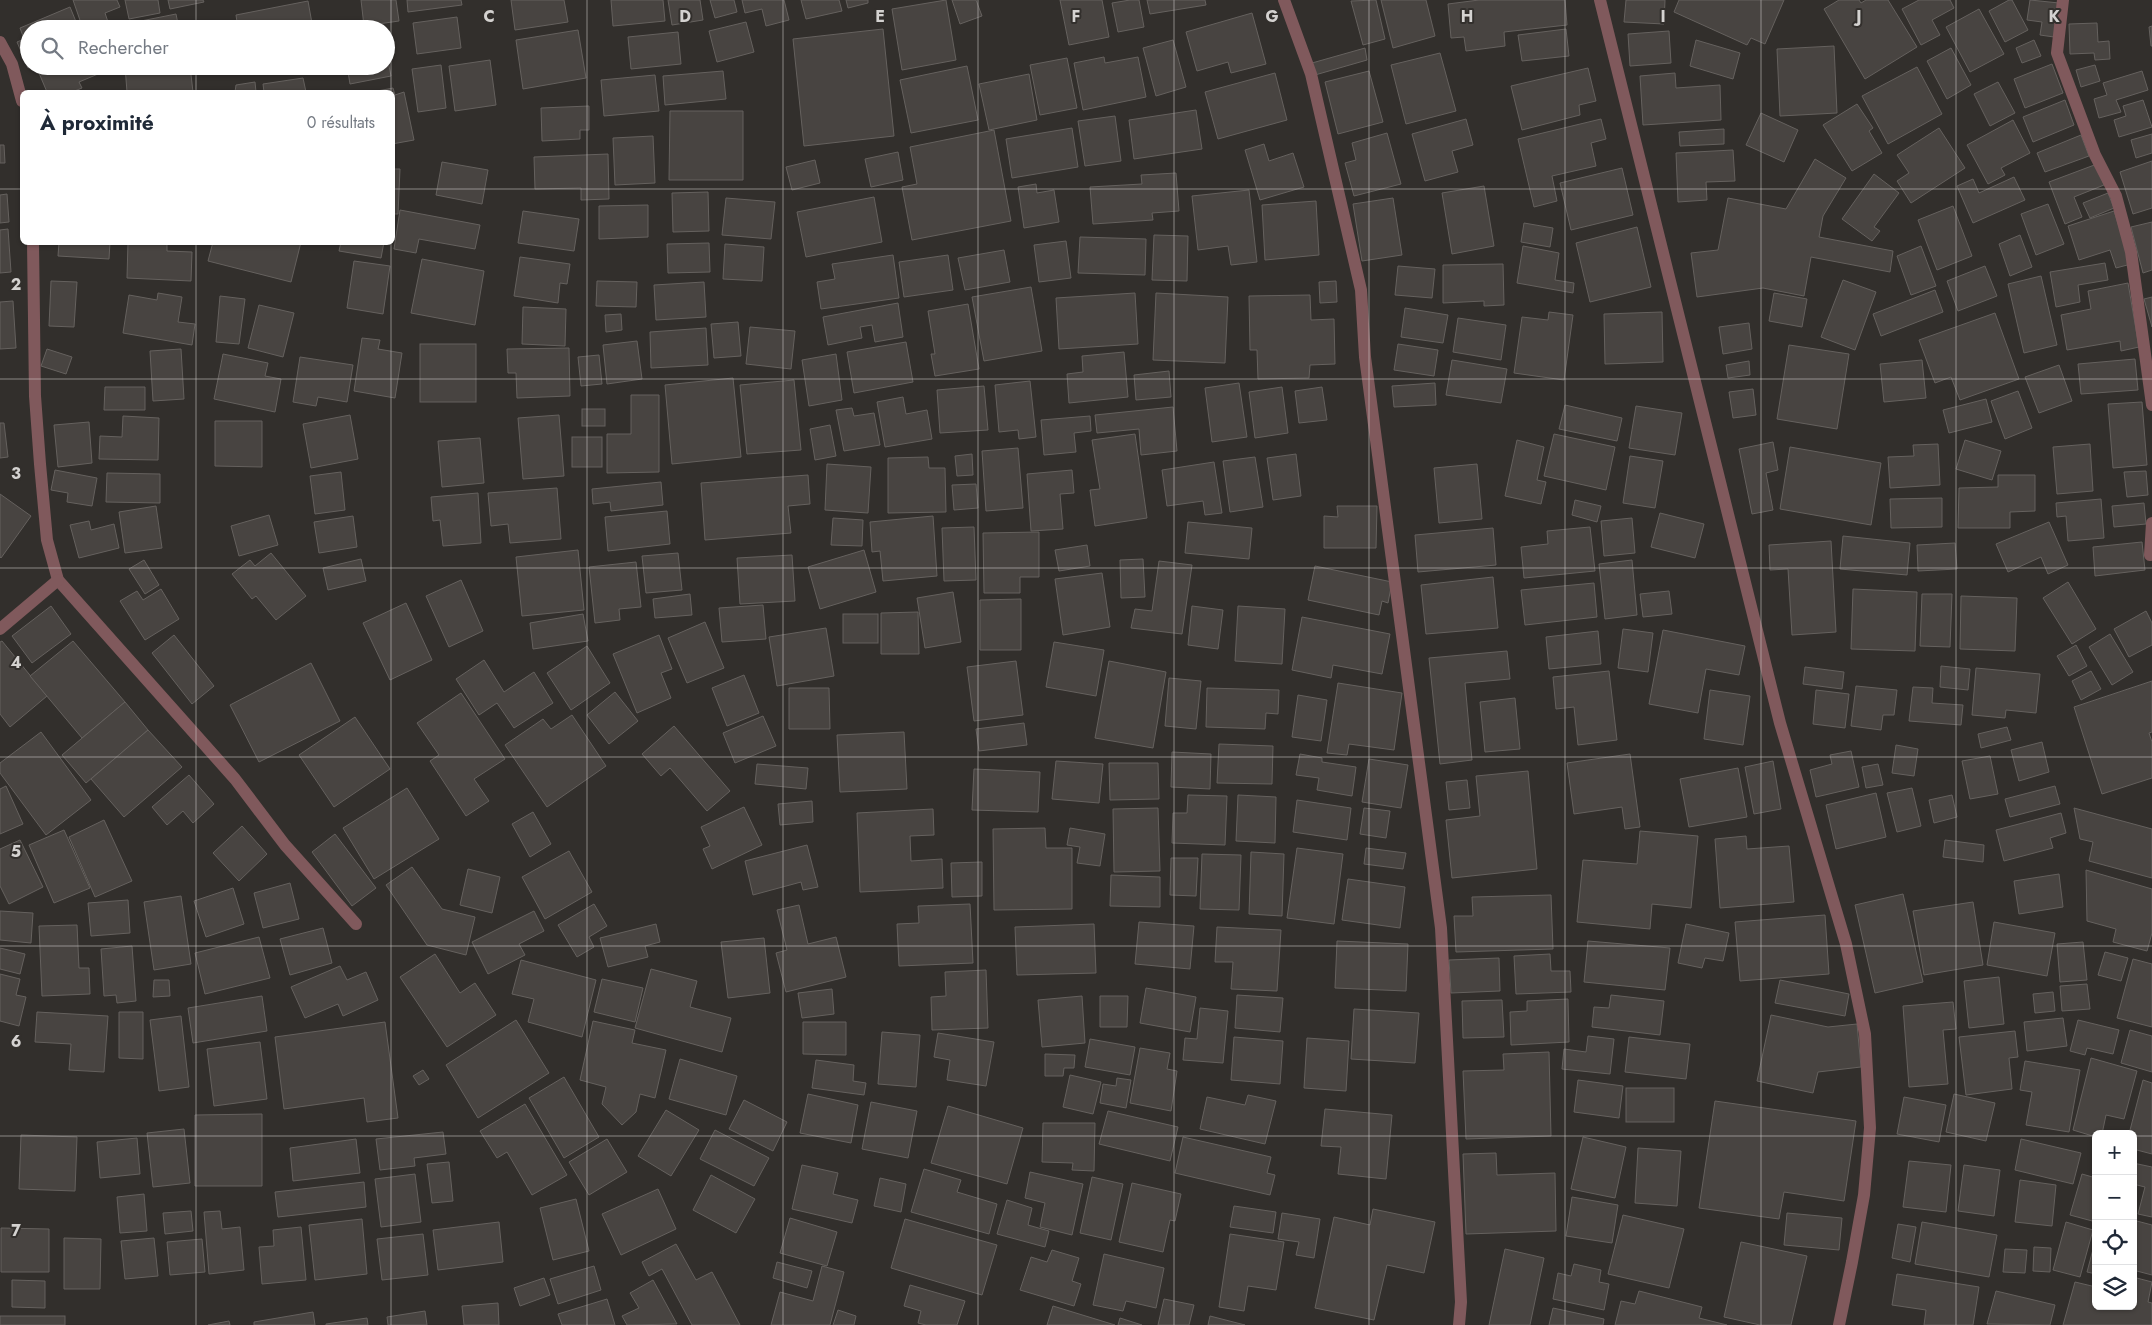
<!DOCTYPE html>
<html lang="fr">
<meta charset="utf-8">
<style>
body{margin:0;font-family:Jost,sans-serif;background:#f6f6f7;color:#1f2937}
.controls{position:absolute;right:15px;bottom:15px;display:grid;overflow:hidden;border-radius:8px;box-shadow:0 1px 4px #0004}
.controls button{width:45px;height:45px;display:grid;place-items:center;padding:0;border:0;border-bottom:1px solid #e0e1e3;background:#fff;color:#1f2937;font:25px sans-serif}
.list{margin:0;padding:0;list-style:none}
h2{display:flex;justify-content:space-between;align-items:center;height:65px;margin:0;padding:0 20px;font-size:21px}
h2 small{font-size:16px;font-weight:400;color:#747a83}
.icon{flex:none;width:28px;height:28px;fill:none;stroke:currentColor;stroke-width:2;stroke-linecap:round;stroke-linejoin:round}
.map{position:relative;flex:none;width:2152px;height:1325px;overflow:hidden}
.search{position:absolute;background:#fff;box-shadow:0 1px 4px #0004;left:20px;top:20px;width:375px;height:55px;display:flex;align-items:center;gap:12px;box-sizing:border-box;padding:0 18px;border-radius:28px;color:#747a83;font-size:19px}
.panel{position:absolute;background:#fff;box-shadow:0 1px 4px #0004;left:20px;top:90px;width:375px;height:155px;border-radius:8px}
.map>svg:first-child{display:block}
</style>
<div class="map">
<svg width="2152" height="1325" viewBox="0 0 2152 1325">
<rect width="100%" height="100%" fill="#322f2c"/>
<g fill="#484441" stroke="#65615e">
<polygon points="73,0 117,0 120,7 105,13 109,25 100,29 83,29"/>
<polygon points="125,0 158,0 160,13 129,19"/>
<polygon points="168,0 203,0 204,2 170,9"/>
<polygon points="361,0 396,0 399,21 364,26"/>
<polygon points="407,0 461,0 462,5 408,12"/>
<polygon points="511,0 564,0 568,22 515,30"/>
<polygon points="611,0 663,0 665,21 613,26"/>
<polygon points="668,0 700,0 703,20 672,25"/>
<polygon points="710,0 734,0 737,12 715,18"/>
<polygon points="742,0 784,0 789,20 766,26 762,9 745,13"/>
<polygon points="801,0 839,0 842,11 806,19"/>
<polygon points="846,0 868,0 868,3 848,8"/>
<polygon points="946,0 956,60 902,70 892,9"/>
<polygon points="952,0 976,0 982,16 960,24"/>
<polygon points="1060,0 1102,0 1109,37 1069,45"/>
<polygon points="1130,0 1139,0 1144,27 1118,32 1112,3"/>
<polygon points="1147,0 1205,0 1206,5 1150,14"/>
<polygon points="1376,0 1385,39 1363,45 1351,1"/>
<polygon points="1381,0 1426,0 1435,36 1393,48"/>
<polygon points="1479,0 1565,0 1567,25 1504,32 1505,46 1466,51 1464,37 1451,38 1448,4"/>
<polygon points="1626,0 1665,0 1664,24 1624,22"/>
<polygon points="1679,0 1784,0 1765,44 1751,38 1747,45 1674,12"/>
<polygon points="1839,0 1859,0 1861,3 1866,0 1888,0 1917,47 1865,79 1824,9"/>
<polygon points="1919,0 1950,0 1954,8 1932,20 1940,35 1921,45 1902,9"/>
<polygon points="2009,0 2012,0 2028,30 2005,42 1989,11"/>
<polygon points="2030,0 2059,3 2054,37 2040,35 2042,22 2027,20"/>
<polygon points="308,1 313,29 238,29 236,15"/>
<polygon points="70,7 79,29 29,29 29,66 32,66 28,68 17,42 24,39 20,28"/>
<polygon points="1979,9 2004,54 1970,72 1946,27"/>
<polygon points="1252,13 1266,64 1231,73 1228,62 1197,71 1186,32"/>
<polygon points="176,14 179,29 137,29 136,22"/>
<polygon points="457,17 461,48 417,54 413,23"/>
<polygon points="746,22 754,52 717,62 709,31"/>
<polygon points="2097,23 2098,42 2109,41 2110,59 2095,60 2094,53 2070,54 2069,24"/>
<polygon points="2152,26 2152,46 2151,46 2149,27"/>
<polygon points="883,29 894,136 804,146 793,39"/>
<polygon points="1566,29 1569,56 1522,61 1518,35"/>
<polygon points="578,30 586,78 523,89 516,40"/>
<polygon points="1669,31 1671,63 1630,66 1628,34"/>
<polygon points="678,32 681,64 631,69 628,37"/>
<polygon points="1173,40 1186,87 1156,96 1143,48"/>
<polygon points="1696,40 1740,53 1733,79 1690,66"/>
<polygon points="2034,40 2041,56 2022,63 2016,48"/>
<polygon points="1834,46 1837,113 1780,116 1777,49"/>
<polygon points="1365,48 1367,60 1315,75 1312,63"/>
<polygon points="1951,48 1971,85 1947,99 1927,61"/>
<polygon points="386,51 391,76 350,84 347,66 386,66"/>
<polygon points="1440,53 1456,111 1406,124 1391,65"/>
<polygon points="1104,57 1105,63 1138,57 1146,97 1083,110 1074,63"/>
<polygon points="1067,58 1077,108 1040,115 1030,65"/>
<polygon points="490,60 496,105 455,111 449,66"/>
<polygon points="2052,64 2063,93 2025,108 2014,79"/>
<polygon points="441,65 446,108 418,112 412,69"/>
<polygon points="2095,65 2100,81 2081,87 2076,70"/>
<polygon points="36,66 94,66 98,74 79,82 82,88 72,92 47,92"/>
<polygon points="125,66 190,66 193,92 127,92"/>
<polygon points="245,66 279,66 246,72"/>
<polygon points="967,66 978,120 911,133 900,80"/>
<polygon points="1917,67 1942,114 1888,144 1862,96"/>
<polygon points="1588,68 1596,101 1579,105 1580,115 1522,130 1511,86"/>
<polygon points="723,71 726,99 665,105 663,76"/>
<polygon points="1369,71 1383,122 1338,134 1325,82"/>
<polygon points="2142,71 2148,90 2116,100 2121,112 2099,118 2094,99 2107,95 2103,83"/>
<polygon points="1275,73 1287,120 1218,139 1205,92"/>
<polygon points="1675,73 1676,88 1720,85 1721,120 1643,125 1640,76"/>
<polygon points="1029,74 1037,120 989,130 979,84"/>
<polygon points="655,75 659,111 604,116 601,80"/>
<polygon points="303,78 306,92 264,92 263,84"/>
<polygon points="255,82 256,92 235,92 236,85"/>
<polygon points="1998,82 2015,113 1990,126 1974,94"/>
<polygon points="393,88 395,95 404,92 414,140 392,144 392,92 372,92"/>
<polygon points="2065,100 2074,125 2033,142 2023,117"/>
<polygon points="2143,100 2152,127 2119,137 2114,120 2126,116 2123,106"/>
<polygon points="1857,104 1873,128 1869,131 1882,153 1852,171 1823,125"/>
<polygon points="589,106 589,130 580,130 580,139 542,141 541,108"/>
<polygon points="1196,110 1202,149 1134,159 1129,120"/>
<polygon points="670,111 743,111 743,180 669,180"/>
<polygon points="1761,113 1798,130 1784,162 1746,145"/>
<polygon points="1115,116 1121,161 1085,166 1078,121"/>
<polygon points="1466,119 1473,145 1452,151 1458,172 1425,181 1412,134"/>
<polygon points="1601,119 1606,139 1591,143 1596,166 1552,176 1557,201 1534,207 1518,139"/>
<polygon points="2013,120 2030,153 2001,168 2005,175 1988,184 1967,145"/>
<polygon points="1072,128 1078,167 1012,178 1006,139"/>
<polygon points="1939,128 1965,168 1911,203 1897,181 1909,173 1897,155"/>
<polygon points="1724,129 1724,144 1680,146 1679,132"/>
<polygon points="994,130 1011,221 912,240 902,187 917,184 910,147"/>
<polygon points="1387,133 1401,184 1354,196 1345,163 1356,160 1352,143"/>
<polygon points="2152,134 2152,153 2136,158 2131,140"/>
<polygon points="2081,135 2089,156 2045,172 2037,153"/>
<polygon points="653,136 655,183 615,185 613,138"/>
<polygon points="1264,144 1269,161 1293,153 1304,187 1260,200 1245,150"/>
<polygon points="0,145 4,145 5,163 0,163"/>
<polygon points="1733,150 1735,181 1706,182 1707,200 1678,202 1676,153"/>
<polygon points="898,152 903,180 871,187 865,159"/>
<polygon points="608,154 609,199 581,200 581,188 535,189 534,157"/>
<polygon points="1815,159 1846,178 1823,216 1819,237 1893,251 1890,272 1811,257 1804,296 1763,288 1697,297 1691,253 1718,250 1728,198 1786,209"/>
<polygon points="815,160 820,183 792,190 786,167"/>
<polygon points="2152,161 2152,208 2133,214 2120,172"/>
<polygon points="442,162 488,170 482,204 436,195"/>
<polygon points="2097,164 2104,185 2074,197 2082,217 2065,224 2049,182"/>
<polygon points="1622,168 1633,215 1571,230 1560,183"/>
<polygon points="392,169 400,169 398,214 392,214"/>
<polygon points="1176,173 1179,211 1152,213 1153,220 1093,224 1090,187 1142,184 1141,175"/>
<polygon points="1874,174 1899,193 1874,227 1880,231 1872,241 1842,219"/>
<polygon points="2014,177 2025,200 1973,223 1957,186 1973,179 1979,193"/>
<polygon points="1036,184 1037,193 1054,190 1059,222 1024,228 1018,187"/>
<polygon points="1484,186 1494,246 1452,254 1442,193"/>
<polygon points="1249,190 1257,262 1231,265 1228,246 1198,250 1192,196"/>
<polygon points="708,192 709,231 673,232 672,193"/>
<polygon points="2108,193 2114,208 2090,218 2083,203"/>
<polygon points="7,194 9,222 0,223 0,195"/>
<polygon points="874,197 882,242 806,257 797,212"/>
<polygon points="726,198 775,202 771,239 722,235"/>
<polygon points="1393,198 1402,255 1362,261 1353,204"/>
<polygon points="1316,201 1319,255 1265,260 1262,205"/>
<polygon points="2048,204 2064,244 2036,255 2021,214"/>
<polygon points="648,205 648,237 599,239 599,206"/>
<polygon points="1953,206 1972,256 1937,270 1918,220"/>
<polygon points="400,210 480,225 475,249 419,239 416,253 394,249"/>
<polygon points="523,211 579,219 574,251 518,243"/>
<polygon points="2114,211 2131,264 2116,268 2110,250 2079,260 2068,226"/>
<polygon points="2152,222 2152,270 2143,273 2131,227"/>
<polygon points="1524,223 1553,228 1550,247 1521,242"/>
<polygon points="1637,227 1651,287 1590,302 1576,243"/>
<polygon points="8,229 11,272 0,273 0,230"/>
<polygon points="1154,235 1188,236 1187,281 1152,280"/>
<polygon points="2020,235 2032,267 2010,276 1999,244"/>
<polygon points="1080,237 1146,239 1145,275 1078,273"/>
<polygon points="1066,241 1071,278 1039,282 1034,245"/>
<polygon points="59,242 110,242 109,259 58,256"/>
<polygon points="128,242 167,242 167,251 192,252 191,281 127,278"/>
<polygon points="213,242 301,242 291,282 208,261"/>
<polygon points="341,242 384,242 381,258 339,251"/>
<polygon points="709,243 710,272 668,273 667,244"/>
<polygon points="725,244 764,247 762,281 723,279"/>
<polygon points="1523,246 1559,253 1555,280 1574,283 1573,293 1517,283"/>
<polygon points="1921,246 1936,286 1911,295 1897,256"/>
<polygon points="1004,250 1010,282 965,290 958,258"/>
<polygon points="893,255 899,298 821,309 817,282 835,279 832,264"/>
<polygon points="948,255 953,290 904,297 899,262"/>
<polygon points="520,257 570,264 567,284 560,283 558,303 514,296"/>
<polygon points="422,259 484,271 475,325 411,313"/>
<polygon points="354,261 390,266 383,314 347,308"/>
<polygon points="2105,263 2108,280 2078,285 2080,302 2056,307 2050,272"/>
<polygon points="1503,264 1504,305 1484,306 1484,301 1443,303 1443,265"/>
<polygon points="1398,266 1435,269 1432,298 1395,295"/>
<polygon points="1985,266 1997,296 1958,311 1947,281"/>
<polygon points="2041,276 2057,345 2024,353 2008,284"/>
<polygon points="1843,280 1876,292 1855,350 1821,337"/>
<polygon points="51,281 77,282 74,327 49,326"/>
<polygon points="597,281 637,282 636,307 596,306"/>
<polygon points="1336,281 1337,302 1320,303 1319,282"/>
<polygon points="704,282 706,317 656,320 654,285"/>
<polygon points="2128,283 2139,347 2121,351 2120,341 2067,350 2061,315 2091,309 2088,291"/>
<polygon points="1031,287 1042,351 984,361 972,297"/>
<polygon points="1935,290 1943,312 1881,336 1873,314"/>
<polygon points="158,293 182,297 178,322 195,324 192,345 123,333 129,295 157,300"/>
<polygon points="1135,293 1138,344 1059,349 1056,298"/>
<polygon points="1156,293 1228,297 1225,363 1153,360"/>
<polygon points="1774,293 1807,299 1802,327 1769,321"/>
<polygon points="1310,295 1311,320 1334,319 1335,364 1310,365 1309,378 1258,379 1257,350 1250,350 1249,296"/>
<polygon points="220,296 245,299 239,344 216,342"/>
<polygon points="2152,297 2152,327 2144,299"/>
<polygon points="13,301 16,348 0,349 0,302"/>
<polygon points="898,303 903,337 875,342 872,325 860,327 862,338 828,345 823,317"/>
<polygon points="968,304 979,369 935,376 931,354 935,354 928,311"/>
<polygon points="259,305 294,313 283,357 248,348"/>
<polygon points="523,307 566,309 565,346 522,344"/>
<polygon points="1405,308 1448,315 1443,343 1401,337"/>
<polygon points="1549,312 1573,315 1564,380 1514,373 1522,317 1548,320"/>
<polygon points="1662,312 1663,362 1605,364 1604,314"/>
<polygon points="1995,313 2019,379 1960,400 1951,377 1935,383 1919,340"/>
<polygon points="621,314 622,330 606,332 605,315"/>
<polygon points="1458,318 1506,325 1501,360 1453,352"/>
<polygon points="738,322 741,356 714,358 711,324"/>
<polygon points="1749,323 1752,349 1723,354 1719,327"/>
<polygon points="750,327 795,331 791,369 746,364"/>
<polygon points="706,328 708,365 651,368 650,332"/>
<polygon points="362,338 380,340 378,349 402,353 395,398 354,391"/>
<polygon points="637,341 642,379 607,384 603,345"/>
<polygon points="906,342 913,382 854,393 847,352"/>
<rect x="420" y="344" width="56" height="58"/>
<polygon points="1398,344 1438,350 1434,376 1394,370"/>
<polygon points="1789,345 1849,354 1837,429 1777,419"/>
<polygon points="569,348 570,396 517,398 516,373 508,373 507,349"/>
<polygon points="47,349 72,357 66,374 41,366"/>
<polygon points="181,349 184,399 153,401 150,351"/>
<polygon points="1124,352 1128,397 1069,403 1067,374 1083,372 1082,356"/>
<polygon points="223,354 268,363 265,376 281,379 275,412 214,399"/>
<polygon points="836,354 842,400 809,406 802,360"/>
<polygon points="599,355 602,384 581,386 578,357"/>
<polygon points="300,357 353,365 347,402 318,397 316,406 293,402"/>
<polygon points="2135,359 2138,390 2081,394 2078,364"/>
<polygon points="1452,360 1507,369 1501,403 1446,395"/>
<polygon points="1922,360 1926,398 1884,402 1880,364"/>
<polygon points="1749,361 1750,375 1728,378 1726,365"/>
<polygon points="2059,365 2072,401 2039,413 2025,377"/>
<polygon points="1169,371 1171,397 1136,400 1134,375"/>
<polygon points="733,378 741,457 672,464 665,385"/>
<polygon points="794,380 801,450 747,454 740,385"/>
<polygon points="1030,381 1036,437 1019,439 1018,430 999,432 995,385"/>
<polygon points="1239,383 1247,437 1212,442 1205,388"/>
<polygon points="1435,383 1436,405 1394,407 1392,386"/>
<polygon points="984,386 988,430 940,433 937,390"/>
<polygon points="105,387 145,387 145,410 104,410"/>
<polygon points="1282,387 1288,433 1255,438 1249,392"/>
<polygon points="1322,387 1327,420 1299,423 1295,391"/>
<polygon points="1753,389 1756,415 1733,418 1729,392"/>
<polygon points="2018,391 2032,428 2005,439 1991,401"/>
<polygon points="631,395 659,395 659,472 607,473 607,434 631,434"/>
<polygon points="903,397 906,414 927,410 932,439 885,447 877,402"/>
<polygon points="1986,399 1992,422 1949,433 1943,410"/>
<polygon points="2142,402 2147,465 2113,468 2108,404"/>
<polygon points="1565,405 1622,418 1617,441 1559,429"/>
<polygon points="1636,406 1682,413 1675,455 1629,448"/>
<polygon points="1173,407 1177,451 1141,455 1139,429 1097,433 1095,415"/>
<polygon points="852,408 854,416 874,413 880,445 844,451 836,410"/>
<rect x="582" y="409" width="23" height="17"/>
<polygon points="350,415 358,459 311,468 303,424"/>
<polygon points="559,415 564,476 523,479 518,418"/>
<polygon points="123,416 159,418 158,460 99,459 100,436 122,437"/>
<polygon points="1090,416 1091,431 1074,433 1076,452 1044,455 1041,420"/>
<polygon points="215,421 262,421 262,467 215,466"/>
<polygon points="89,422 92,463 58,467 54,425"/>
<polygon points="0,423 4,423 8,457 0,458"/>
<polygon points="830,425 836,456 815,460 810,429"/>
<polygon points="1135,434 1147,518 1095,526 1090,490 1100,489 1092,440"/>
<polygon points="1554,434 1615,447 1606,490 1544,476"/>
<rect x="572" y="437" width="30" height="30"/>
<polygon points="480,438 484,483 442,487 438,441"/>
<polygon points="1517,440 1544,447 1537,480 1546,482 1541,504 1505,496"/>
<polygon points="1965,440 2001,451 1992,480 1956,469"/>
<polygon points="1773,442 1778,470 1766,473 1773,510 1752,514 1739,449"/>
<polygon points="1938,444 1940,485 1890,488 1888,457 1914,456 1913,445"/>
<polygon points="2090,444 2093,491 2057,494 2053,447"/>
<polygon points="1790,447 1881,463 1871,525 1780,509"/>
<polygon points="1018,448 1023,508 986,511 982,451"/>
<polygon points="972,454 973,475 957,476 955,456"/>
<polygon points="1296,454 1301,496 1273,500 1267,458"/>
<polygon points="1630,456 1663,461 1655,508 1623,503"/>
<polygon points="928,457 929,468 945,468 946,512 888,513 888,458"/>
<polygon points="1255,457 1263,507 1230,512 1223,461"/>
<polygon points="1214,462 1222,513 1205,515 1203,501 1167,506 1162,470"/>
<polygon points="827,464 871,467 868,513 825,510"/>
<polygon points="1477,464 1482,519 1439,523 1434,468"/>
<polygon points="55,470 97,478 92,506 67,502 68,493 51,490"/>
<polygon points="1072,470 1074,493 1060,494 1063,529 1031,531 1027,474"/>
<polygon points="2146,471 2148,495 2127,497 2124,472"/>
<polygon points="341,472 345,510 315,514 310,476"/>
<polygon points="107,473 160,474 160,503 106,502"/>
<polygon points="808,475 810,504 788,506 791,533 705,540 701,483"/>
<polygon points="1998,475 2035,475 2035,511 2010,512 2010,528 1958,528 1959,488 1998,487"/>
<polygon points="661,482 663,505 611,511 610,502 593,504 592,489"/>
<polygon points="976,484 978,508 954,510 952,485"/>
<polygon points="557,488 561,539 510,543 508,524 491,526 488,493"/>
<polygon points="478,493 481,543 443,546 440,520 433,521 431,497"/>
<polygon points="0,494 31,516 1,558 0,557"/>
<polygon points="1942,498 1942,527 1891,528 1890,499"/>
<polygon points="2101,499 2104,538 2068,541 2066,516 2057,517 2056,503"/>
<polygon points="1575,500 1601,506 1597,522 1572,515"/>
<polygon points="2144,503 2146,524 2114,527 2112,506"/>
<polygon points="156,506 162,548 125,553 119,512"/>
<polygon points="1337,506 1377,506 1376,548 1324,548 1324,516 1338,517"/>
<polygon points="667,511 670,544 608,551 605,517"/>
<polygon points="1660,513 1704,524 1695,558 1651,547"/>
<polygon points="269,515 278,545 239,556 231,526"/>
<polygon points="353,516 357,547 319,553 314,522"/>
<polygon points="933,516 937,576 883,581 880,551 872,552 870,522"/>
<polygon points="833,518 863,520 862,546 831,545"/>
<polygon points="1632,518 1635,553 1604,556 1601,521"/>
<polygon points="89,521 91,530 114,524 119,548 79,558 70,525"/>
<polygon points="1188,522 1252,528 1249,559 1185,553"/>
<polygon points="2049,522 2068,565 2048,574 2041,557 2008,572 1996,544"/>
<polygon points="974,527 976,580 944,581 942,528"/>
<polygon points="1590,527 1595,571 1524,578 1521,547 1548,544 1547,531"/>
<polygon points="1493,528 1496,565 1418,572 1415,535"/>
<polygon points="1039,532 1039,577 1020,577 1020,593 984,593 983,533"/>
<polygon points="1843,536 1910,543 1907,575 1840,569"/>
<polygon points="1831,541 1836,632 1792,635 1788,569 1770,570 1769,545"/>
<polygon points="2142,542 2145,570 2095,576 2093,547"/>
<polygon points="1955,543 1957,569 1918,571 1917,545"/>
<polygon points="1087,545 1090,566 1059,571 1055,550"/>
<polygon points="578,550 584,610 522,616 516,557"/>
<polygon points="864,550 876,592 820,609 808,567"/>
<polygon points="271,553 306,596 276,620 256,596 252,599 232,574 250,560 255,566"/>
<polygon points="678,553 682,590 646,593 642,556"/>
<polygon points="792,555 795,601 740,604 737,558"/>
<polygon points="361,559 366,581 328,590 323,568"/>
<polygon points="1143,559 1145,597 1121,598 1120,560"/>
<polygon points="144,560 159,585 145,594 129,569"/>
<polygon points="1632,560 1637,615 1605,619 1599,564"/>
<polygon points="1159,561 1192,565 1182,634 1131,628 1135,609 1152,611"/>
<polygon points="636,562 641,607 619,609 620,620 595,623 589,567"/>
<polygon points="1315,566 1392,582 1388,603 1382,601 1379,615 1308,600"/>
<polygon points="1102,573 1110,627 1063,635 1055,579"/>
<polygon points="1493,577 1498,628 1426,634 1421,585"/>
<polygon points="461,580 483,631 449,647 426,596"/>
<polygon points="2068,582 2096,629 2072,644 2043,598"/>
<polygon points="1594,583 1597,617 1525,625 1521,590"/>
<polygon points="161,589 179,619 145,640 120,601 137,591 143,600"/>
<polygon points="1853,589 1917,592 1915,651 1851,649"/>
<polygon points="1669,591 1672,614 1643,617 1640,594"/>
<polygon points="953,592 961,642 925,648 917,598"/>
<polygon points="690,594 692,615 655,618 653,599"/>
<polygon points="1922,594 1952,594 1950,647 1920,646"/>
<polygon points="1961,596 2017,598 2015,651 1960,649"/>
<polygon points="1021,599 1021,650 980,650 980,600"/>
<polygon points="406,603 432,660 390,680 363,623"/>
<polygon points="763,605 766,639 722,642 719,608"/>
<polygon points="51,606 71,634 32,663 12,636"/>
<polygon points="1192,606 1223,610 1218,649 1188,645"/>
<polygon points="1238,606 1285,609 1282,664 1235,661"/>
<polygon points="2146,611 2152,623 2152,645 2129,657 2114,629"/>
<polygon points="918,612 919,654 881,654 881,613"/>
<polygon points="583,614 588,641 533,649 530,623"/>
<rect x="843" y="614" width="35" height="29"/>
<polygon points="1302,617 1390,634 1382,674 1333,665 1331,678 1292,670"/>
<polygon points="705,622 724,668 687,683 668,638"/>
<polygon points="826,628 834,676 777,686 769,637"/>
<polygon points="1623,629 1653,633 1648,672 1618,668"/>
<polygon points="1663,630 1745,646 1739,675 1706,669 1698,713 1649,704"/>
<polygon points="1598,631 1601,664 1549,669 1546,637"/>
<polygon points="2110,634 2133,672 2112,685 2089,647"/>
<polygon points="174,635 214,686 192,704 152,653"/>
<polygon points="659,635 672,669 661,673 671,698 637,713 613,654"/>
<polygon points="2,641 47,696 10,727 0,714 0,642"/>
<polygon points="73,641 125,702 82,738 30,676"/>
<polygon points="1054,642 1104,650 1096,696 1046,687"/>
<polygon points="2076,645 2087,666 2069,676 2057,656"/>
<polygon points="587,646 610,683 571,710 547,673"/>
<polygon points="1507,651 1510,679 1465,683 1472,760 1440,764 1429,658"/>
<polygon points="484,660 504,692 534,672 553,703 514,728 497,703 479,715 456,679"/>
<polygon points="1016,661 1023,715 974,721 967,667"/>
<polygon points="1109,661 1166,672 1153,748 1095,738"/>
<polygon points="311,663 340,721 259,762 230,705"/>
<polygon points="1941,666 1970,669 1968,690 1940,687"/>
<polygon points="1805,667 1844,672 1842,689 1803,684"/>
<polygon points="1976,668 2040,674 2036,713 2006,710 2005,718 1972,715"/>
<polygon points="1609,671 1617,740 1578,745 1574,707 1556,709 1553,677"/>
<polygon points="2091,671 2101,689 2081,700 2072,681"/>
<polygon points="744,675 759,713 727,726 712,688"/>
<polygon points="1169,678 1201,681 1196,729 1165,726"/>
<polygon points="2152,681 2152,732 2149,733 2152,742 2152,778 2102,794 2074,707"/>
<polygon points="1338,683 1402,693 1394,750 1349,744 1347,755 1327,753"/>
<polygon points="1856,686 1897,690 1894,715 1883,715 1881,730 1851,726"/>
<polygon points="1913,687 1933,688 1932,703 1963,705 1961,725 1909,721"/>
<polygon points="789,688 829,688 830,729 789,729"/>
<polygon points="1207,688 1279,690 1278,714 1266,713 1265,729 1206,727"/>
<polygon points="1710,690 1750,696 1743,745 1704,739"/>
<polygon points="1816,690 1849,694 1845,728 1813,724"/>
<polygon points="615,692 638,721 609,744 587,715"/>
<polygon points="461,693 505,759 474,779 489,801 466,816 430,761 439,755 417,723"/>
<polygon points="1298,695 1327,700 1321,741 1292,737"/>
<polygon points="1515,698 1520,749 1485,752 1480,702"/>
<polygon points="125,702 148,730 86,783 62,755"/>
<polygon points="572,715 606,766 547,807 505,745 543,719 551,729"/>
<polygon points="763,716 776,746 735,763 723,733"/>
<polygon points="355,717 390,769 334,807 299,755"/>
<polygon points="1024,723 1027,745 979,751 976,729"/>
<polygon points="674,726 730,791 707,811 670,768 661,776 642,754"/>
<polygon points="2007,727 2011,740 1981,748 1978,734"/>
<polygon points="148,730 182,767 124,817 91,779"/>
<polygon points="41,732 91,800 46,835 0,773 0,763"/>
<polygon points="904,732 907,789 840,792 837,735"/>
<polygon points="2042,742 2049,772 2019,781 2011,750"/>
<polygon points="1219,744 1273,746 1272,784 1217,783"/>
<polygon points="1896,745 1918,749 1914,776 1892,773"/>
<polygon points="1851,751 1859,787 1816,797 1810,770 1832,764 1830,755"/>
<polygon points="1172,752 1211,754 1210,789 1171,787"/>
<polygon points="1300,754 1322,758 1322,762 1356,767 1352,796 1317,790 1319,778 1296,775"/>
<polygon points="1630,754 1640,827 1625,829 1622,807 1574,814 1567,763"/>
<polygon points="1990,756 1998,794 1970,799 1962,761"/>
<polygon points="1369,759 1408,765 1401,808 1362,802"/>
<polygon points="1056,761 1103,764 1099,803 1052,799"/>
<polygon points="1773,761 1781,809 1754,814 1745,767"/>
<polygon points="1109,763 1158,763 1159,799 1110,800"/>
<polygon points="757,764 808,768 806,789 755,784"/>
<polygon points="1878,764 1883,785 1866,788 1862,767"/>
<polygon points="1738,768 1747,817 1689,827 1680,779"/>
<polygon points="974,769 1040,772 1038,812 972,810"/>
<polygon points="1528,771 1537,869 1452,878 1446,820 1480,816 1476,776"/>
<polygon points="189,775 214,804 193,823 183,811 167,825 152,807"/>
<polygon points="1467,780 1470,808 1449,810 1446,782"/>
<polygon points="6,786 23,824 0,834 0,789"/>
<polygon points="2055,786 2060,804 2010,817 2005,799"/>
<polygon points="407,788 439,839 374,879 343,828"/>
<polygon points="1912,788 1921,826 1897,832 1887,793"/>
<polygon points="1876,793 1886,837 1836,849 1826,805"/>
<polygon points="1188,795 1227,796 1225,845 1172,843 1173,813 1187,813"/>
<polygon points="1238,795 1276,797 1275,843 1236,841"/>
<polygon points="1952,795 1957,817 1934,823 1929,800"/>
<polygon points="1297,800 1351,808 1347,840 1293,832"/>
<polygon points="812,801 813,822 780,825 778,804"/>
<polygon points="744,807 762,845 712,869 703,849 710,846 701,827"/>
<polygon points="1158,808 1160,871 1114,872 1113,809"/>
<polygon points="1364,808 1390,811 1386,838 1360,834"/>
<polygon points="2074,808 2152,829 2152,878 2089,861 2093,842 2080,839"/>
<polygon points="933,809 934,835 910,836 911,861 942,859 943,888 860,892 857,813"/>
<polygon points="533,812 551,844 530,857 512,824"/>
<polygon points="2061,813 2066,833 2050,838 2053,848 2004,861 1996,830"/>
<polygon points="104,820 132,881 95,897 69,837"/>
<polygon points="242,826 267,854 239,881 213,853"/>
<polygon points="1045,828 1046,848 1072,848 1072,909 994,910 993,829"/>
<polygon points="1070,828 1105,834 1100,866 1077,863 1080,847 1067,845"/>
<polygon points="64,830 90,888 54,903 29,845"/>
<polygon points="1640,831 1698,836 1691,908 1652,904 1650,929 1577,922 1583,860 1637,864"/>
<polygon points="335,834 376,888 352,906 312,852"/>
<polygon points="1746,836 1747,849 1789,846 1794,902 1720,908 1715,839"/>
<polygon points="20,840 43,887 9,904 0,886 0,849"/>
<polygon points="1945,840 1984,845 1983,862 1943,857"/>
<polygon points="807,845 818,887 803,890 801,882 753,895 745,861"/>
<polygon points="1297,848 1343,854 1334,924 1287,918"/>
<polygon points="1366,848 1406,853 1403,869 1364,864"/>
<polygon points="569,851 592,892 545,919 522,877"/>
<polygon points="1251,852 1284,854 1282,916 1249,914"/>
<polygon points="1202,854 1241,855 1239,910 1200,909"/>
<polygon points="1171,858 1198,858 1196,896 1170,895"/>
<polygon points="982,862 982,896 952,897 951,863"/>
<polygon points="412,867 442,909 475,917 466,955 427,945 386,885"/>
<polygon points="468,869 500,877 492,913 460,905"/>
<polygon points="2086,870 2152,889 2152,933 2147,951 2113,942 2116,929 2087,921"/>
<polygon points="2059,874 2063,907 2019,914 2014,881"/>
<polygon points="1111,875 1160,877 1160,907 1110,906"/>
<polygon points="1348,879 1405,887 1400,928 1342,920"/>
<polygon points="290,883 299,919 263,928 254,893"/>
<polygon points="233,888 244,924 206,937 194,901"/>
<polygon points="1903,894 1923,982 1875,993 1855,905"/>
<polygon points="1551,895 1553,949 1456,952 1454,916 1473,916 1472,897"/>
<polygon points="181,896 191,964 154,970 144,902"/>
<polygon points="128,900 130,933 91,936 88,903"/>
<polygon points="1973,902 1983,965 1924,975 1913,911"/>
<polygon points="594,904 607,926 589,937 594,947 577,957 558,925"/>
<polygon points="970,904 973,963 899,966 897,924 919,923 918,906"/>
<polygon points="799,905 808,944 836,937 846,977 786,992 776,953 787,950 777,910"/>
<polygon points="0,911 33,913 31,943 0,940"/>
<polygon points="534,911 544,931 519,944 525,955 488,974 472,942"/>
<polygon points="1825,915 1829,974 1740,981 1735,922"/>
<polygon points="1139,922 1194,926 1190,969 1135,964"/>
<polygon points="1994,922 2055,933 2047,976 1987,965"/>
<polygon points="656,924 660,942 645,946 648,957 608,967 600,938"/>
<polygon points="1094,924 1096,973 1017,975 1015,927"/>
<polygon points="1686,924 1729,933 1723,961 1705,958 1702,968 1678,963"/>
<polygon points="77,925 79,968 89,968 90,994 42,996 39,926"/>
<polygon points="1217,927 1281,930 1277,991 1231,989 1233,962 1215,962"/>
<polygon points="323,928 332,963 290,975 280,939"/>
<polygon points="259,937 270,978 205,994 195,953"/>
<polygon points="764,938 770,993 728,998 721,942"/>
<polygon points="1337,941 1408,944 1406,991 1335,988"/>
<polygon points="1588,941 1670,948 1665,990 1584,982"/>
<polygon points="2083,942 2087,980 2060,982 2057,944"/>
<polygon points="132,946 136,1001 117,1003 116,995 104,996 101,949"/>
<polygon points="0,948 25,954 20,974 0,969"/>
<polygon points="2105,952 2128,958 2121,981 2098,975"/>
<polygon points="435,954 460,993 475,983 496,1015 447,1047 400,977"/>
<polygon points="1550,954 1551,971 1570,971 1571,992 1516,994 1514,956"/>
<polygon points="1499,958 1500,991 1451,993 1449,960"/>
<polygon points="2133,959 2152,964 2152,1027 2117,1018"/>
<polygon points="521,960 596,980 582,1037 528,1022 534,999 512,994"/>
<polygon points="340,966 347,980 366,972 378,1000 343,1016 338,1004 305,1018 291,987"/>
<polygon points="651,969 697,981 690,1007 731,1018 722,1052 635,1028"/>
<polygon points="986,970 988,1028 932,1030 931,997 946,996 945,972"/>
<polygon points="0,974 20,979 16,995 26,997 19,1026 0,1021"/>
<polygon points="1999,977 2004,1024 1969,1028 1964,981"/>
<polygon points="602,979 643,988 635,1022 594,1012"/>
<polygon points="154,980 169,980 170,996 153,997"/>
<polygon points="1780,980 1849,994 1845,1016 1775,1003"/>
<polygon points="2087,984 2090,1009 2062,1011 2060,986"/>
<polygon points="1146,988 1196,997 1190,1032 1140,1023"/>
<polygon points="832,989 834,1014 802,1018 798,993"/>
<polygon points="2053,992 2055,1011 2035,1013 2033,994"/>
<polygon points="1237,995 1283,998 1280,1032 1235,1028"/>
<polygon points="1611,995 1664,1001 1660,1035 1592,1027 1594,1007 1609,1008"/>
<polygon points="262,996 267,1031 193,1043 188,1008"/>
<polygon points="1082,996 1085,1043 1042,1047 1038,1000"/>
<polygon points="1100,996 1128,996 1127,1027 1100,1027"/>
<polygon points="1568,999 1569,1042 1511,1045 1510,1012 1527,1011 1527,1001"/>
<polygon points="1502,1000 1504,1037 1463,1038 1462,1001"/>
<polygon points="1953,1002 1956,1029 1943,1030 1948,1084 1909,1087 1903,1006"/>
<polygon points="1200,1008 1228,1011 1223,1063 1183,1060 1185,1038 1197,1039"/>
<polygon points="1354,1009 1419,1013 1415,1063 1351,1059"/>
<polygon points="37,1012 108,1016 104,1072 69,1070 71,1044 35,1042"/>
<polygon points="119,1012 143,1012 143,1059 119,1058"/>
<polygon points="1771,1015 1828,1027 1857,1024 1861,1067 1818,1072 1813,1093 1757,1081"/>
<polygon points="181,1016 189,1087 159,1091 150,1020"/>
<polygon points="2063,1018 2067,1046 2027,1051 2024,1022"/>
<polygon points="516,1020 549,1073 478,1118 446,1065"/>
<polygon points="2078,1020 2119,1030 2113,1054 2087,1048 2085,1055 2070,1051"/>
<polygon points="593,1021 635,1030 632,1043 666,1050 655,1098 640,1094 636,1112 622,1125 602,1104 606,1087 580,1080"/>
<polygon points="385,1022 398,1118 367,1122 364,1098 284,1109 275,1037"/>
<polygon points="803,1022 846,1022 846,1055 803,1054"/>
<polygon points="2130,1030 2152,1036 2152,1072 2121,1063"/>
<polygon points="2015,1031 2018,1057 2009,1058 2012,1089 1966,1095 1959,1037"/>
<polygon points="882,1032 920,1035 916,1087 878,1084"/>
<polygon points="938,1033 994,1042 986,1086 947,1080 950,1060 934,1057"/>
<polygon points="1588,1036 1614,1039 1610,1074 1562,1069 1564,1049 1586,1052"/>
<polygon points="1234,1037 1283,1041 1280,1084 1231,1080"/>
<polygon points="1629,1037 1690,1044 1686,1079 1625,1072"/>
<polygon points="1307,1038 1349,1041 1346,1091 1304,1088"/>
<polygon points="1090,1039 1135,1047 1130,1075 1085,1067"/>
<polygon points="260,1042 267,1099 214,1106 207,1049"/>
<polygon points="1140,1048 1170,1053 1167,1069 1177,1071 1171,1111 1130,1103"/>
<polygon points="1549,1052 1551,1136 1466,1139 1463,1071 1504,1070 1503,1054"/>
<polygon points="1045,1054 1075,1055 1074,1068 1064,1068 1063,1076 1045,1076"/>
<polygon points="2091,1058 2137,1071 2124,1119 2106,1115 2102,1134 2096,1134 2096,1137 2073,1130"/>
<polygon points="680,1059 737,1076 726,1115 669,1099"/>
<polygon points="816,1060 854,1065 853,1081 866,1083 864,1095 812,1088"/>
<polygon points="2025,1061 2080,1070 2069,1132 2026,1125 2032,1092 2020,1090"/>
<polygon points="423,1070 429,1079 419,1085 413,1076"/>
<polygon points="1070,1075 1101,1082 1093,1114 1063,1107"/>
<polygon points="564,1077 599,1137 564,1158 529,1098"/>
<polygon points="1117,1078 1131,1080 1126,1108 1100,1103 1103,1084 1116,1086"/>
<polygon points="1578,1080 1623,1086 1619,1118 1574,1112"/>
<polygon points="2143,1080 2152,1083 2152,1154 2133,1149 2133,1134 2129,1134"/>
<rect x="1626" y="1088" width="48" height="34"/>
<polygon points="808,1094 858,1105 851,1143 800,1133"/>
<polygon points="1954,1094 1995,1103 1986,1141 1946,1132"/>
<polygon points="1248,1095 1276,1101 1265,1144 1200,1129 1207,1097 1245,1105"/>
<polygon points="1904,1097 1946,1105 1939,1142 1897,1134"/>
<polygon points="744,1100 787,1122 773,1151 729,1129"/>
<polygon points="1715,1101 1856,1121 1844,1201 1784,1192 1779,1219 1699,1208"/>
<polygon points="871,1102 917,1111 908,1158 862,1149"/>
<polygon points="525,1104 567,1175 532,1195 507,1152 497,1158 480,1131"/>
<polygon points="948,1106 1023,1128 1007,1184 931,1163"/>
<polygon points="1325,1109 1392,1115 1386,1179 1338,1174 1341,1147 1321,1146"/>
<polygon points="666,1110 699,1130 671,1176 638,1156"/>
<polygon points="1108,1111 1178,1127 1170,1161 1099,1144"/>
<polygon points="262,1114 262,1186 195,1186 195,1115"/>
<polygon points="1043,1123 1095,1123 1094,1171 1072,1170 1073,1163 1042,1162"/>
<polygon points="184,1129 190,1183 153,1187 147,1133"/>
<polygon points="715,1130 769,1158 754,1186 700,1159"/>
<polygon points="443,1132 446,1154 414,1158 415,1166 380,1170 376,1139"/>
<polygon points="21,1135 77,1137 75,1191 19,1189"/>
<polygon points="1183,1137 1271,1157 1267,1173 1275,1175 1270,1195 1175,1173"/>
<polygon points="1583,1137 1626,1147 1615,1198 1571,1189"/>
<polygon points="137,1138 140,1174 100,1178 97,1142"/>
<polygon points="356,1139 360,1173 293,1181 290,1148"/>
<polygon points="607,1139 627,1172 589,1195 569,1162"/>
<polygon points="2021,1139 2081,1153 2073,1184 2015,1170"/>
<polygon points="1638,1148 1681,1151 1677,1206 1635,1203"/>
<polygon points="1496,1153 1497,1175 1555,1173 1556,1231 1466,1234 1463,1154"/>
<polygon points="1909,1161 1951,1165 1946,1212 1903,1207"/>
<polygon points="449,1162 453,1201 432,1203 427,1164"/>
<polygon points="2133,1163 2152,1167 2152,1217 2138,1214 2145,1187 2133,1184"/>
<polygon points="802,1165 838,1173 833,1194 858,1200 852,1223 792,1209"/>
<polygon points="1964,1165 2000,1170 1994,1216 1958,1211"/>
<polygon points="924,1169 961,1180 957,1192 997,1204 989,1234 911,1212"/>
<polygon points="1030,1172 1083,1184 1072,1235 1040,1227 1045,1203 1025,1198"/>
<polygon points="415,1174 421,1222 381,1227 375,1179"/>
<polygon points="2082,1174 2096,1178 2096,1222 2070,1215"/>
<polygon points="711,1175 755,1199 736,1233 693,1210"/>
<polygon points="1092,1177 1123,1184 1111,1240 1080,1233"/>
<polygon points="880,1178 906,1184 901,1212 874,1206"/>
<polygon points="2020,1180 2056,1185 2052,1226 2015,1222"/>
<polygon points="364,1182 366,1207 278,1217 275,1192"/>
<polygon points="1132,1183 1181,1194 1175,1221 1170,1220 1163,1252 1119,1242"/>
<polygon points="658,1189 676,1229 621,1255 602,1214"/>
<polygon points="144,1194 147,1231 120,1233 117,1197"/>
<polygon points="1572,1197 1618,1205 1612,1243 1566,1236"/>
<polygon points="576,1199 589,1251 553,1260 540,1208"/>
<polygon points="1007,1200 1032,1208 1028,1225 1049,1231 1045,1247 997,1234"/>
<polygon points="1234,1206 1276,1212 1273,1233 1230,1227"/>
<polygon points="1373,1209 1435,1222 1424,1273 1387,1265 1374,1320 1315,1308 1334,1217 1370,1225"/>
<polygon points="191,1211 193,1231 165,1234 163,1213"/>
<polygon points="220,1211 222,1229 240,1227 244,1270 209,1274 204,1212"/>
<polygon points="1282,1213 1320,1219 1314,1258 1296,1255 1299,1242 1278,1239"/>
<polygon points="1787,1213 1842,1218 1839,1250 1784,1245"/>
<polygon points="1623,1215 1684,1229 1669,1288 1608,1274"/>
<polygon points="790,1218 837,1232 827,1266 780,1253"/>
<polygon points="362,1219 367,1274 315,1280 309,1225"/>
<polygon points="905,1219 997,1245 982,1295 891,1268"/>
<polygon points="2133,1220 2152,1225 2152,1275 2133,1270"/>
<polygon points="499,1222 503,1262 438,1270 433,1230"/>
<polygon points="1922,1222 1997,1235 1989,1277 1915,1264"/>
<polygon points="2066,1222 2093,1230 2080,1277 2053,1270"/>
<polygon points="1898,1224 1916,1227 1910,1262 1892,1258"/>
<polygon points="301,1227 306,1280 262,1284 259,1247 274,1246 273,1230"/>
<polygon points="1,1228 49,1229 49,1272 1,1272"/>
<polygon points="423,1234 428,1275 382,1280 377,1239"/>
<polygon points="1230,1234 1284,1242 1276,1290 1248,1286 1244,1311 1219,1307"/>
<polygon points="64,1238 101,1239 100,1289 64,1289"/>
<polygon points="154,1238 158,1276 125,1279 121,1241"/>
<polygon points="2096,1238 2096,1274 2087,1272"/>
<polygon points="202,1239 205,1272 170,1275 167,1242"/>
<polygon points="1741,1242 1807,1256 1791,1325 1760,1325 1724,1317"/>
<polygon points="676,1244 696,1280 712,1272 740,1325 692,1325 662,1269 649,1276 642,1262"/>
<polygon points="2034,1247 2051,1248 2050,1272 2033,1271"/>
<polygon points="1505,1249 1544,1258 1530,1325 1489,1325"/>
<polygon points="2005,1249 2027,1250 2025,1273 2003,1272"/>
<polygon points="1052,1250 1079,1258 1072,1281 1081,1284 1074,1306 1020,1290 1031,1257 1047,1262"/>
<polygon points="1104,1254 1164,1268 1156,1308 1126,1301 1123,1311 1093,1305"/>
<polygon points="777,1262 812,1271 807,1288 773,1278"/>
<polygon points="1574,1264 1601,1270 1599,1282 1609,1284 1604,1310 1553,1299 1558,1273 1571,1276"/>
<polygon points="594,1266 601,1290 558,1304 550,1279"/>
<polygon points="822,1266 844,1272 830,1325 771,1325 780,1292 813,1301"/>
<polygon points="1897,1274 1979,1287 1973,1325 1924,1325 1926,1310 1892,1305"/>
<polygon points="2133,1277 2152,1282 2148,1302 2152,1303 2152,1325 2063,1325 2075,1282 2096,1287 2096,1306 2133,1306"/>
<polygon points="544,1278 550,1295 520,1306 514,1288"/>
<polygon points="12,1280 45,1281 45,1308 12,1307"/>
<polygon points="653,1280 677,1324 627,1325 622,1316 639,1308 630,1293"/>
<polygon points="910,1285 965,1301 957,1325 926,1325 918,1323 921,1311 904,1306"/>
<polygon points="1639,1291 1702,1307 1699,1318 1727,1325 1615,1325 1621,1301 1635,1304"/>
<polygon points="1996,1291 2055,1305 2050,1325 1987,1324"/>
<polygon points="607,1299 615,1325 562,1325 558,1314"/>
<polygon points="1164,1299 1194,1305 1189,1325 1158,1325"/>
<polygon points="498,1303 499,1325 464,1325 462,1306"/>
<polygon points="1053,1306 1115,1325 1047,1325"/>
<polygon points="1553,1308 1604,1319 1603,1325 1549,1325"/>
<polygon points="838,1310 856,1316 854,1325 833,1325"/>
<polygon points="425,1311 427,1325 388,1325 387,1317"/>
<polygon points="313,1312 315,1325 254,1325 254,1322"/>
<rect x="0" y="1316" width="65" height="9"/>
<polygon points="1210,1316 1245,1325 1208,1325"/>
<polygon points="367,1318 368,1325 326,1325 326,1324"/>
<polygon points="1120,1318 1142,1325 1118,1325"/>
<polygon points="229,1321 230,1325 208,1325"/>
</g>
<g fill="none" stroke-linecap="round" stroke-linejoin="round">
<g stroke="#80595c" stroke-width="12">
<polyline points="1284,0 1311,74 1361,290 1365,357 1441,928 1461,1302 1459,1325"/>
<polyline points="1600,0 1780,723 1846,944 1865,1034 1870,1128 1864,1195 1852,1262 1839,1325"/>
<polyline points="2063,0 2057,53 2095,155 2116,196 2131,252 2152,405"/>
<polyline points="0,42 12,64 22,101"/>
<polyline points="33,242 35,396 40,464 47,540 58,580 235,779 285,845 356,924"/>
<polyline points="2150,555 2152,523"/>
<polyline points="0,629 58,580"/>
</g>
</g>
<path fill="none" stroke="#d4d2d0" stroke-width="1" stroke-opacity="0.55" d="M196,0V29M391,0V92M587,0V1325M783,0V1325M978,0V1325M1174,0V1325M1369,0V1325M1565,0V1325M1761,0V1325M1956,0V1325M196,66V92M0,189H22M392,189H2152M196,242V1325M391,242V1325M0,379H2152M0,568H2152M0,757H2152M0,946H2152M0,1136H2096M2133,1136H2152"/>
<g font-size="16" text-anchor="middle" font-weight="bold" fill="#d4d2d0" stroke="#322f2c" stroke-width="4" stroke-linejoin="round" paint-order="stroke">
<text x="489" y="22">C</text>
<text x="685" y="22">D</text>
<text x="880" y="22">E</text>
<text x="1076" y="22">F</text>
<text x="1272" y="22">G</text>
<text x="1467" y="22">H</text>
<text x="1663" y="22">I</text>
<text x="1859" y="22">J</text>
<text x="2054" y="22">K</text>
<text x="16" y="290">2</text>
<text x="16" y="479">3</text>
<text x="16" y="668">4</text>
<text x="16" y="857">5</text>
<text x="16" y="1047">6</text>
<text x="16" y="1236">7</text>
</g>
</svg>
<div class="controls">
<button>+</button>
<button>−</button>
<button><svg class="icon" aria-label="locate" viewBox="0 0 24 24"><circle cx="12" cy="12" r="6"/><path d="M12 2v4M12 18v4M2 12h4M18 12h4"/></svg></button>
<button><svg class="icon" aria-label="layers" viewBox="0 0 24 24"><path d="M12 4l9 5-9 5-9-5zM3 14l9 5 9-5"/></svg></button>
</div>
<div class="search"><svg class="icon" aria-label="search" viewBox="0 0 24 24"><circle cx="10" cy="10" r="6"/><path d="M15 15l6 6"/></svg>Rechercher</div>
<section class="panel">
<h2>À proximité<small>0 résultats</small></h2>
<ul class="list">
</ul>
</section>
</div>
